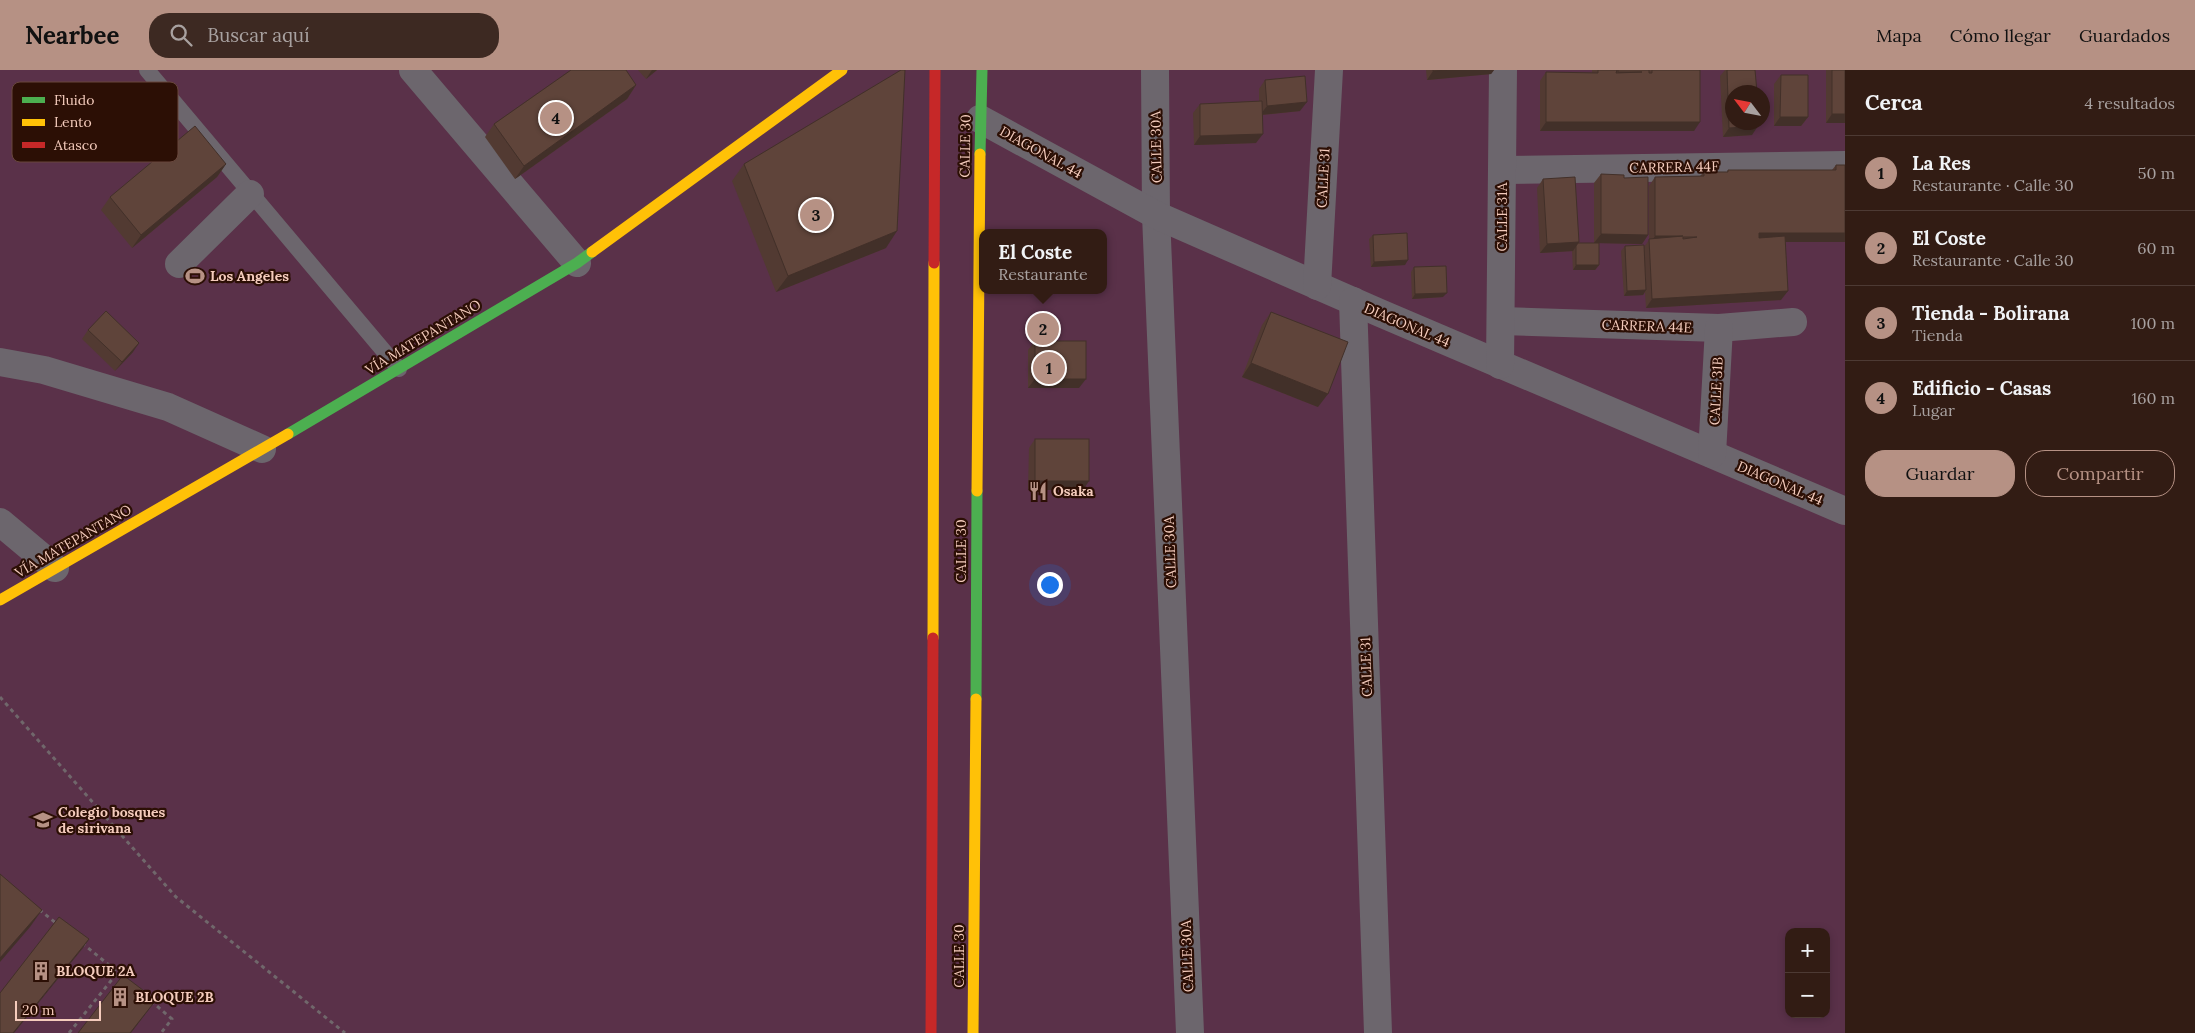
<!DOCTYPE html>
<html lang="es">
<meta charset="utf-8">
<style>
body{margin:0;font-family:Lora,serif;background:#3d2922;color:#f1f3f6}
.controls{position:absolute;right:15px;bottom:15px;display:grid;overflow:hidden;border-radius:10px;box-shadow:0 2px 8px #0003}
.controls button{width:45px;height:45px;display:grid;place-items:center;padding:0;border:0;border-bottom:1px solid #4d3a34;background:#321c14;color:#f1f3f6;font:25px sans-serif}
.compass{position:absolute;left:1725px;top:15px;width:45px;height:45px;border-radius:50%;background:#321c14;box-shadow:0 2px 8px #0003;rotate:302deg}
.scale{position:absolute;left:15px;bottom:12px;width:86px;box-sizing:border-box;padding-left:5px;border:2px solid #f4cbbc;border-top:0;font-size:14px;line-height:18px;white-space:nowrap;color:#f4cbbc;-webkit-text-stroke:4px #2c0f05;paint-order:stroke}
.you{position:absolute;left:1049px;top:514px;width:18px;height:18px;margin:-12px;border:4px solid #fff;border-radius:50%;background:#1a73e8;box-shadow:0 0 0 8px #1a73e833}
.badge{display:grid;place-items:center;width:32px;height:32px;border-radius:50%;background:#b69184;color:#111;font-size:16px;font-weight:700}
.pin{position:absolute;translate:-50% -50%;border:2px solid #fff;box-shadow:0 1px 5px #0006}
.popup{position:absolute;left:979px;top:159px;width:128px;height:65px;box-sizing:border-box;display:grid;place-content:center;border-radius:10px;background:#321c14;filter:drop-shadow(0 1px 4px #0005);font-size:16px;white-space:nowrap;color:#a8a1a0}
.popup b{font-size:19px;color:#f1f3f6}
.popup::after{content:'';position:absolute;left:50%;top:100%;margin-left:-10px;border:10px solid transparent;border-top-color:#321c14}
.list{margin:0;padding:0;list-style:none}
h2{display:flex;justify-content:space-between;align-items:center;height:65px;margin:0;padding:0 20px;font-size:21px}
h2 small{font-size:16px;font-weight:400;color:#a8a1a0}
.list li{display:grid;grid-template-columns:32px 1fr auto;gap:15px;align-items:center;box-sizing:border-box;height:75px;padding:0 20px;border-top:1px solid #4d3a34}
.list b{display:block;font-size:19px;white-space:nowrap}
.list p{margin:0;font-size:16px;white-space:nowrap;color:#a8a1a0}
.list em{font-size:16px;font-style:normal;color:#a8a1a0}
.actions{display:flex;gap:10px;padding:15px 20px}
.actions a{flex:1;padding:11px 0;border:1px solid #b69184;border-radius:20px;text-align:center;font-size:18px;color:#b69184}
.actions .main{background:#b69184;color:#111}
.icon{flex:none;width:28px;height:28px;fill:none;stroke:currentColor;stroke-width:2;stroke-linecap:round;stroke-linejoin:round}
.map{position:relative;flex:none;width:1845px;height:963px;overflow:hidden}
header{display:flex;align-items:center;gap:30px;box-sizing:border-box;height:70px;padding:0 25px;background:#b69184;color:#111}
header strong{font-size:24px}
nav{display:flex;gap:28px;margin-inline-start:auto;font-size:18px}
.search{width:350px;height:45px;background:#3d2922;display:flex;align-items:center;gap:12px;box-sizing:border-box;padding:0 18px;border-radius:20px;color:#a8a1a0;font-size:19px}
main{display:flex}
aside{flex:1;background:#321c14}
.map>svg:first-child{display:block}
</style>
<header>
<strong>Nearbee</strong>
<div class="search"><svg class="icon" aria-label="search" viewBox="0 0 24 24"><circle cx="10" cy="10" r="6"/><path d="M15 15l6 6"/></svg>Buscar aquí</div>
<nav><a>Mapa</a><a>Cómo llegar</a><a>Guardados</a></nav>
</header>
<main>
<div class="map">
<svg width="1845" height="963" viewBox="0 0 1845 963">
<rect width="100%" height="100%" fill="#42261b"/>
<path fill="#5a3149" fill-rule="evenodd" d="M0,0H1845V963H0ZM1732,22H1762V52H1732ZM983,163H1103V220H983ZM1789,862H1826V944H1789Z"/>
<g fill="none" stroke-linecap="round" stroke-linejoin="round">
<g stroke="#70676b" stroke-width="3" stroke-dasharray="4 4" stroke-linecap="butt">
<polyline points="0,627 176,827 345,963"/>
<polyline points="39,842 41,841 57,854"/>
<polyline points="82,873 126,909"/>
<polyline points="151,931 172,949 161,963"/>
<polyline points="69,963 118,902"/>
</g>
<polyline stroke="#6c666d" stroke-width="16" points="147,0 399,299"/>
<g stroke="#6c666d" stroke-width="28">
<polyline points="413,0 577,193"/>
<polyline points="1155,0 1156,145 1190,963"/>
<polyline points="980,49 1156,145 1380,243 1845,441"/>
<polyline points="1502,100 1845,95"/>
<polyline points="179,194 250,124"/>
<polyline points="1317,216 1329,0"/>
<polyline points="1353,231 1378,963"/>
<polyline points="1501,251 1719,258 1793,252"/>
<polyline points="0,292 44,300 168,337 262,379"/>
<polyline points="1500,295 1503,0"/>
<polyline points="1712,384 1719,258"/>
<polyline points="0,452 55,498"/>
</g>
<g stroke="#4caf50" stroke-width="11">
<polyline points="980,84 982,0"/>
<polyline points="288,364 577,193 592,182"/>
<polyline points="976,629 977,421"/>
</g>
<g stroke="#ffc107" stroke-width="11">
<polyline points="592,182 842,0"/>
<polyline points="977,421 980,84"/>
<polyline points="0,530 288,364"/>
<polyline points="933,568 934,193"/>
<polyline points="973,963 976,629"/>
</g>
<g stroke="#c62828" stroke-width="11">
<polyline points="934,193 935,0"/>
<polyline points="931,963 933,568"/>
</g>
</g>
<g fill="#523a32">
<polygon points="638,0 657,0 646,9"/>
<polygon points="1426,0 1494,0 1491,4 1427,10"/>
<polygon points="1592,0 1700,0 1694,61 1540,61 1540,11 1546,2 1592,3"/>
<polygon points="1725,0 1755,0 1752,65 1723,67 1720,6"/>
<rect x="1826" y="0" width="19" height="53"/>
<polygon points="1781,5 1808,47 1801,56 1774,56 1774,14"/>
<polygon points="1265,10 1300,41 1262,45 1256,73 1194,75 1193,43 1200,34 1259,31 1259,19"/>
<polygon points="636,15 627,29 515,109 485,67 494,54"/>
<polygon points="226,94 217,107 132,178 101,140 110,127"/>
<polygon points="744,94 886,178 776,222 732,111"/>
<polygon points="1836,95 1845,172 1785,172 1781,230 1646,238 1645,222 1643,225 1624,226 1621,181 1625,176 1644,177 1649,170 1649,116 1655,107 1700,106 1704,102 1727,102 1728,100 1832,100"/>
<polygon points="1601,104 1624,108 1648,165 1642,174 1599,173 1599,195 1595,200 1573,200 1572,181 1540,183 1537,118 1543,109 1579,172 1578,173 1594,173 1594,113"/>
<polygon points="1373,165 1405,195 1371,197 1369,169"/>
<polygon points="1414,197 1443,227 1412,229 1411,202"/>
<polygon points="1271,242 1318,337 1242,307 1262,255"/>
<polygon points="88,260 133,282 115,301 82,269"/>
<polygon points="1035,271 1079,318 1028,318 1028,280"/>
<polygon points="1035,369 1083,420 1028,420 1029,378"/>
</g>
<g fill="#423029">
<polygon points="652,0 657,0 646,9"/>
<polygon points="1447,0 1494,0 1491,4 1427,10 1433,1"/>
<polygon points="636,15 627,29 515,109 524,96"/>
<polygon points="1307,32 1300,41 1260,45 1267,36"/>
<polygon points="1832,44 1845,44 1845,53 1826,53"/>
<polygon points="1780,47 1808,47 1801,56 1774,56"/>
<polygon points="1546,52 1700,52 1694,61 1540,61"/>
<polygon points="1758,56 1752,65 1723,67 1729,58"/>
<polygon points="1263,64 1256,73 1194,75 1200,66"/>
<polygon points="226,94 217,107 132,178 141,165"/>
<polygon points="897,161 886,178 776,222 788,206"/>
<polygon points="1759,163 1845,163 1845,172 1752,172"/>
<polygon points="1601,164 1648,165 1642,174 1594,173"/>
<polygon points="1655,166 1683,166 1677,175 1649,175"/>
<polygon points="1579,172 1573,181 1540,183 1547,174"/>
<polygon points="1408,190 1405,195 1371,197 1374,192"/>
<polygon points="1576,195 1599,195 1595,200 1573,200"/>
<polygon points="1646,220 1643,225 1624,226 1627,221"/>
<polygon points="1788,221 1781,230 1646,238 1652,229"/>
<polygon points="1447,223 1443,227 1412,229 1415,224"/>
<polygon points="139,273 133,282 115,301 122,292"/>
<polygon points="1251,293 1328,324 1318,337 1242,307"/>
<polygon points="1035,309 1086,309 1079,318 1028,318"/>
<polygon points="1035,411 1089,411 1083,420 1028,420"/>
<polygon points="42,840 30,857 0,892 0,888"/>
<polygon points="89,869 83,878 14,963 13,963"/>
<polygon points="156,930 131,963 130,963"/>
</g>
<g fill="#5f443a" stroke="#423029" fill-rule="evenodd">
<polygon points="571,0 626,0 636,15 524,96 494,54"/>
<polygon points="901,0 905,0 897,161 788,206 744,94"/>
<polygon points="1433,0 1447,0 1433,1"/>
<polygon points="1598,0 1617,0 1616,3 1642,2 1618,2 1618,0 1649,0 1649,3 1652,3 1652,0 1700,0 1700,52 1546,52 1546,2 1598,3"/>
<polygon points="1727,0 1755,0 1757,22 1732,22 1732,52 1758,52 1758,56 1729,58"/>
<rect x="1832" y="0" width="13" height="44"/>
<polygon points="1781,5 1808,5 1808,47 1780,47"/>
<polygon points="1305,6 1307,32 1267,36 1265,10"/>
<polygon points="1262,31 1263,64 1200,66 1200,34"/>
<polygon points="195,56 226,94 141,165 110,127"/>
<path d="M1836,95H1845V163H1759V168L1785,166L1788,221L1652,229L1649,169L1683,166H1655V107L1704,106V102H1728V100H1836ZM1683,167H1697L1683,169Z"/>
<polygon points="1601,104 1624,105 1624,108 1648,107 1648,165 1601,164"/>
<polygon points="1575,107 1579,172 1547,174 1543,109"/>
<polygon points="1407,163 1408,190 1374,192 1373,165"/>
<polygon points="1578,173 1599,173 1599,195 1576,195 1576,176"/>
<polygon points="1644,175 1646,220 1627,221 1625,176"/>
<polygon points="1446,196 1447,223 1415,224 1414,197"/>
<polygon points="106,241 139,273 122,292 88,260"/>
<polygon points="1271,242 1348,272 1328,324 1251,293"/>
<rect x="1035" y="271" width="51" height="38"/>
<rect x="1035" y="369" width="54" height="42"/>
<polygon points="0,804 42,840 0,888"/>
<polygon points="59,847 89,869 13,963 0,963 0,923"/>
<polygon points="123,905 156,930 130,963 78,963"/>
</g>
<defs>
<g id="stadium-bare" transform="scale(1.5)"><path d="M0-5a6.5 5 0 1 0 0 10a6.5 5 0 1 0 0-10ZM-3.5-1.8h7v3.6h-7Z" fill="#b69184" stroke="#2c0f05" stroke-width="2.5" paint-order="stroke"/></g>
<g id="restaurant-bare" transform="scale(1.5)"><path d="M-5-6h1v4h1v-4h1v4h1v-4h1v5L-1.5 .5V6h-2V.5L-5-1ZM5-6V6H3V1.5H1.5Q1.5-4 5-6Z" fill="#b69184" stroke="#2c0f05" stroke-width="2.5" paint-order="stroke"/></g>
<g id="school-bare" transform="scale(1.5)"><path d="M0-5L7-2L0 1L-7-2ZM-4 1L0 2.5L4 1V4Q0 6-4 4Z" fill="#b69184" stroke="#2c0f05" stroke-width="2.5" paint-order="stroke"/></g>
<g id="building-bare" transform="scale(1.5)"><path d="M-4-6H4V6H1V3H-1V6H-4ZM-2.5-4.3h1.7v1.8h-1.7ZM.8-4.3h1.7v1.8H.8ZM-2.5-1h1.7V.8h-1.7ZM.8-1h1.7V.8H.8Z" fill="#b69184" stroke="#2c0f05" stroke-width="2.5" paint-order="stroke"/></g>
</defs>
<g fill-rule="evenodd">
<use href="#stadium-bare" x="195" y="206"/>
<use href="#restaurant-bare" x="1038" y="421"/>
<use href="#school-bare" x="43" y="750"/>
<use href="#building-bare" x="41" y="901"/>
<use href="#building-bare" x="120" y="927"/>
</g>
<g text-anchor="middle" stroke-width="4.5" stroke-linejoin="round" paint-order="stroke">
<g font-size="14" fill="#f4cbbc" stroke="#2c0f05">
<text transform="translate(965 76) rotate(-89)" y="5">CALLE 30</text>
<text transform="translate(1156 77) rotate(-91)" y="5">CALLE 30A</text>
<text transform="translate(1041 82) rotate(29)" y="5">DIAGONAL 44</text>
<text transform="translate(1674 97) rotate(-1)" y="5">CARRERA 44F</text>
<text transform="translate(1323 108) rotate(-87)" y="5">CALLE 31</text>
<text transform="translate(1502 147) rotate(-90)" y="5">CALLE 31A</text>
<text transform="translate(1407 255) rotate(23)" y="5">DIAGONAL 44</text>
<text transform="translate(1647 256) rotate(2)" y="5">CARRERA 44E</text>
<text transform="translate(423 267) rotate(-31)" y="5">VÍA MATEPANTANO</text>
<text transform="translate(1716 321) rotate(-87)" y="5">CALLE 31B</text>
<text transform="translate(1780 413) rotate(23)" y="5">DIAGONAL 44</text>
<text transform="translate(73 471) rotate(-30)" y="5">VÍA MATEPANTANO</text>
<text transform="translate(961 481) rotate(-90)" y="5">CALLE 30</text>
<text transform="translate(1170 482) rotate(-92)" y="5">CALLE 30A</text>
<text transform="translate(1366 597) rotate(-92)" y="5">CALLE 31</text>
<text transform="translate(959 886) rotate(-90)" y="5">CALLE 30</text>
<text transform="translate(1187 886) rotate(-92)" y="5">CALLE 30A</text>
</g>
<g font-size="14" font-weight="bold" fill="#f4cbbc" stroke="#2c0f05" text-anchor="start">
<text x="210" y="211">Los Angeles</text>
<text x="1053" y="426">Osaka</text>
<text x="58" y="747">Colegio bosques<tspan x="58" dy="16">de sirivana</tspan></text>
<text x="56" y="906">BLOQUE 2A</text>
<text x="135" y="932">BLOQUE 2B</text>
</g>
</g>
<rect x="12" y="12" width="166" height="80" rx="8" fill="#2c0f05" stroke="#68473c" stroke-width="1"/>
<rect x="22" y="27" width="23" height="6" fill="#4caf50"/>
<rect x="22" y="49" width="23" height="7" fill="#ffc107"/>
<rect x="22" y="72" width="23" height="6" fill="#c62828"/>
<g font-size="14" fill="#f4cbbc">
<text x="54" y="35">Fluido</text>
<text x="54" y="57">Lento</text>
<text x="54" y="80">Atasco</text>
</g>
</svg>
<div class="controls">
<button>+</button>
<button>−</button>
</div>
<svg class="compass" viewBox="-18 -18 36 36"><path d="M0-13l5 13h-10z" fill="#e53935"/><path d="M0 13l5-13h-10z" fill="#a8a1a0"/></svg>
<div class="scale">20 m</div>
<div class="you"></div>
<div class="pin badge" style="left:1049px;top:298px">1</div>
<div class="pin badge" style="left:1043px;top:259px">2</div>
<div class="popup"><b>El Coste</b>Restaurante</div>
<div class="pin badge" style="left:816px;top:145px">3</div>
<div class="pin badge" style="left:556px;top:48px">4</div>
</div>
<aside>
<h2>Cerca<small>4 resultados</small></h2>
<ul class="list">
<li><span class="badge">1</span><div><b>La Res</b><p>Restaurante · Calle 30</p></div><em>50 m</em></li>
<li><span class="badge">2</span><div><b>El Coste</b><p>Restaurante · Calle 30</p></div><em>60 m</em></li>
<li><span class="badge">3</span><div><b>Tienda - Bolirana</b><p>Tienda</p></div><em>100 m</em></li>
<li><span class="badge">4</span><div><b>Edificio - Casas</b><p>Lugar</p></div><em>160 m</em></li>
</ul>
<div class="actions"><a class="main">Guardar</a><a>Compartir</a></div>
</aside>
</main>
